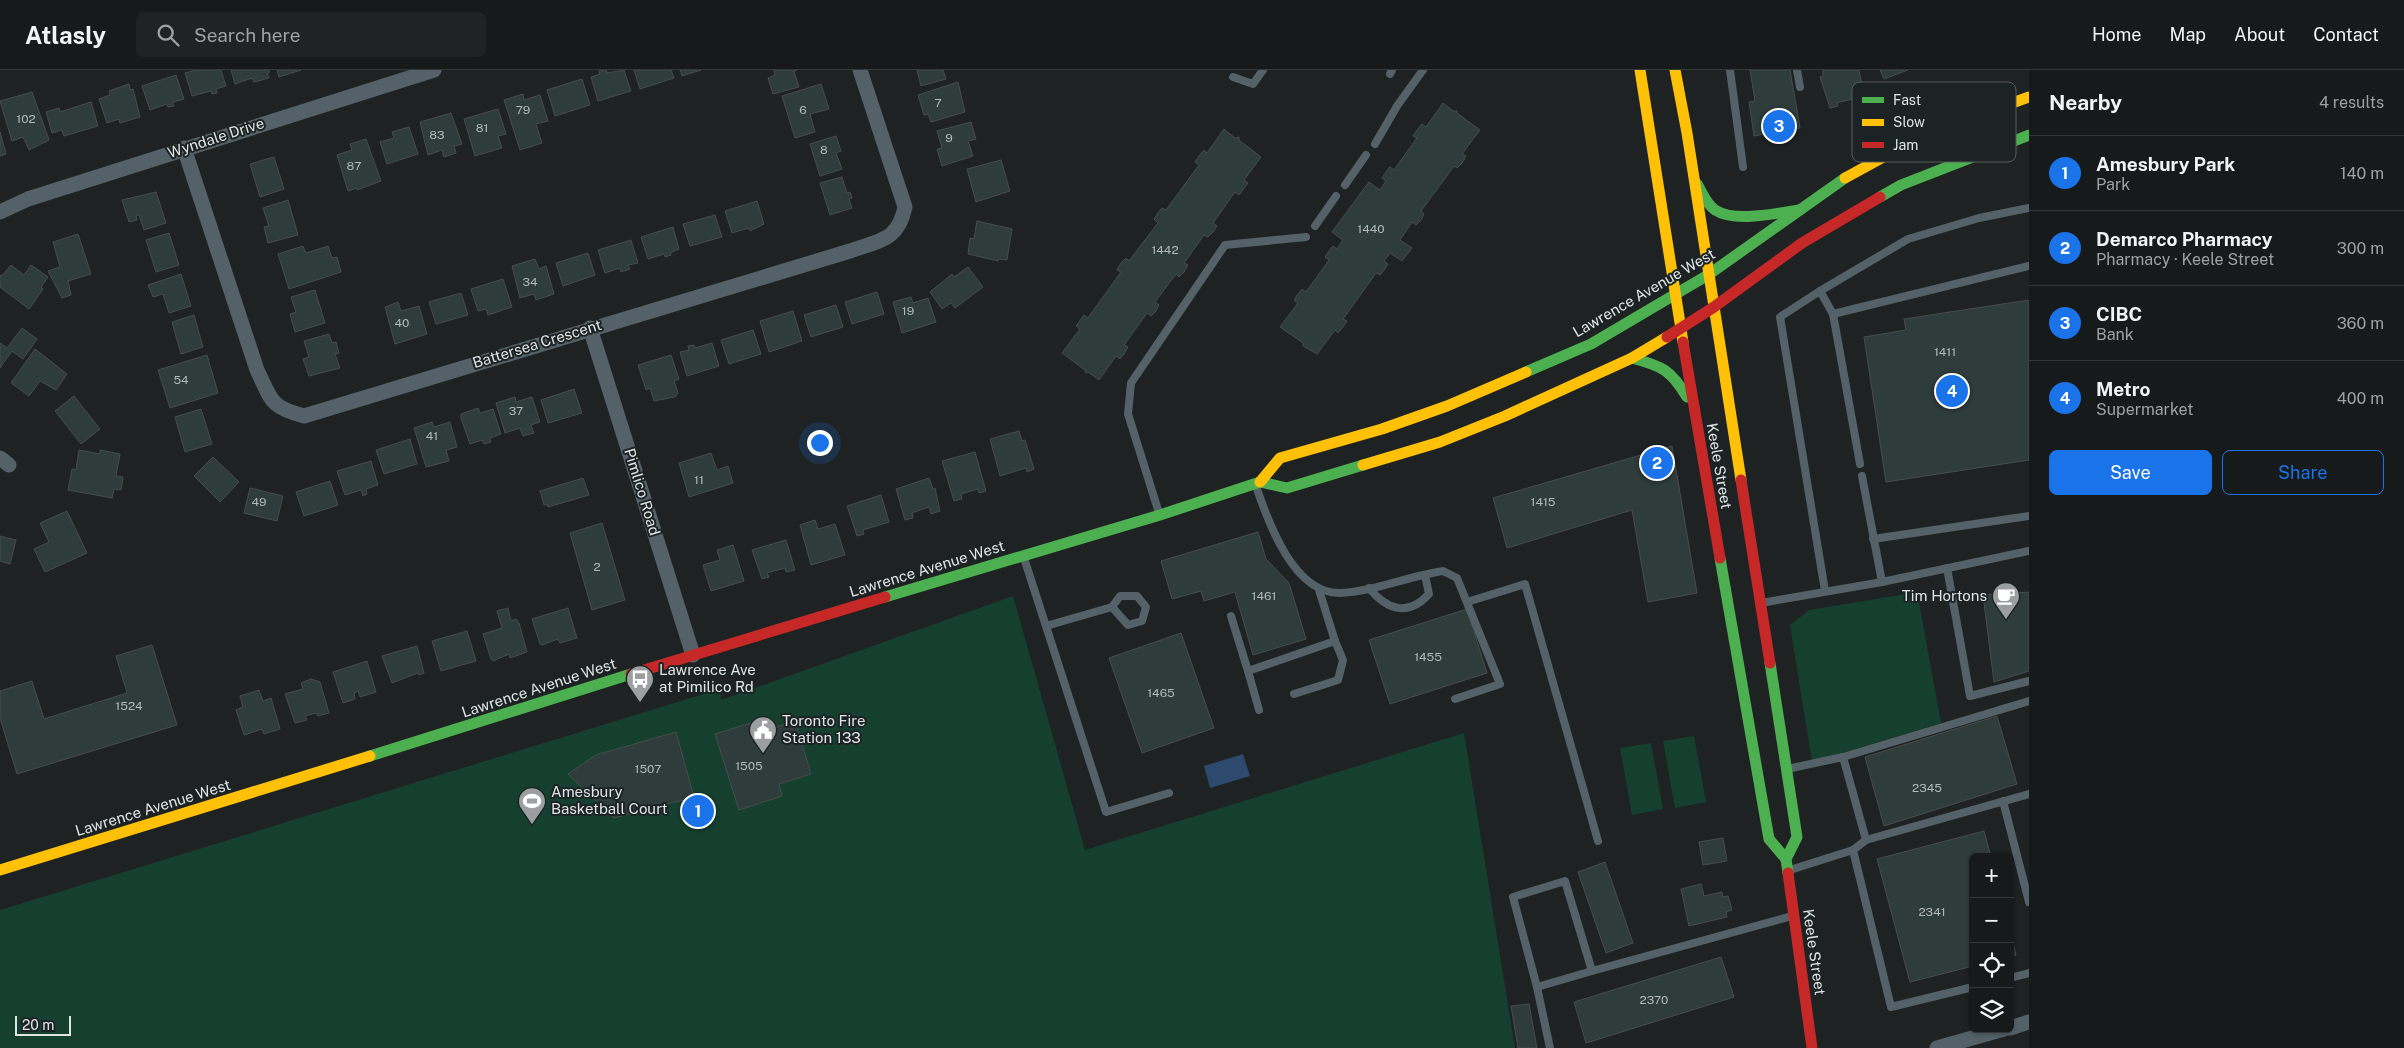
<!DOCTYPE html>
<meta charset="utf-8">
<style>
body{margin:0;font-family:"Public Sans",sans-serif;background:#1f2323;color:#f1f3f6}
.controls{position:absolute;right:15px;bottom:15px;display:grid;overflow:hidden;border-radius:8px;box-shadow:0 1px 4px #0004}
.controls button{width:45px;height:45px;display:grid;place-items:center;padding:0;border:0;border-bottom:1px solid #353839;background:#161a1a;color:#f1f3f6;font:25px sans-serif}
.scale{position:absolute;left:15px;bottom:12px;width:56px;box-sizing:border-box;padding-left:5px;border:2px solid #dfe3e4;border-top:0;font-size:14px;line-height:18px;white-space:nowrap;color:#dfe3e4;-webkit-text-stroke:4px #1c2324;paint-order:stroke}
.you{position:absolute;left:819px;top:372px;width:18px;height:18px;margin:-12px;border:4px solid #fff;border-radius:50%;background:#1a73e8;box-shadow:0 0 0 8px #1a73e833}
.badge{display:grid;place-items:center;width:32px;height:32px;border-radius:50%;background:#1a73e8;color:#fff;font-size:16px;font-weight:700}
.pin{position:absolute;translate:-50% -50%;border:2px solid #fff;box-shadow:0 1px 5px #0006}
.list{margin:0;padding:0;list-style:none}
h2{display:flex;justify-content:space-between;align-items:center;height:65px;margin:0;padding:0 20px;font-size:21px}
h2 small{font-size:16px;font-weight:400;color:#9ea1a2}
.list li{display:grid;grid-template-columns:32px 1fr auto;gap:15px;align-items:center;box-sizing:border-box;height:75px;padding:0 20px;border-top:1px solid #353839}
.list b{display:block;font-size:19px;white-space:nowrap}
.list p{margin:0;font-size:16px;white-space:nowrap;color:#9ea1a2}
.list em{font-size:16px;font-style:normal;color:#9ea1a2}
.actions{display:flex;gap:10px;padding:15px 20px}
.actions a{flex:1;padding:11px 0;border:1px solid #1a73e8;border-radius:8px;text-align:center;font-size:18px;color:#1a73e8}
.actions .main{background:#1a73e8;color:#fff}
.icon{flex:none;width:28px;height:28px;fill:none;stroke:currentColor;stroke-width:2;stroke-linecap:round;stroke-linejoin:round}
.map{position:relative;flex:none;width:2029px;height:978px;overflow:hidden}
header{display:flex;align-items:center;gap:30px;box-sizing:border-box;height:70px;padding:0 25px;background:#161a1a;border-bottom:1px solid #353839}
header strong{font-size:24px}
nav{display:flex;gap:28px;margin-inline-start:auto;font-size:18px}
.search{width:350px;height:45px;background:#1f2323;display:flex;align-items:center;gap:12px;box-sizing:border-box;padding:0 18px;border-radius:8px;color:#9ea1a2;font-size:19px}
main{display:flex}
aside{flex:1;background:#161a1a}
.map>svg:first-child{display:block}
</style>
<header>
<strong>Atlasly</strong>
<div class="search"><svg class="icon" aria-label="search" viewBox="0 0 24 24"><circle cx="10" cy="10" r="6"/><path d="M15 15l6 6"/></svg>Search here</div>
<nav><a>Home</a><a>Map</a><a>About</a><a>Contact</a></nav>
</header>
<main>
<div class="map">
<svg width="2029" height="978" viewBox="0 0 2029 978">
<rect width="100%" height="100%" fill="#1e2222"/>
<g fill="#15402f">
<polygon points="1918,522 1925,522 1929,524 1918,527 1941,653 1812,692 1790,555 1809,540"/>
<polygon points="1013,526 1085,780 1464,663 1515,978 0,978 0,840 720,619 721,630"/>
<polygon points="1694,666 1706,732 1675,738 1663,671"/>
<polygon points="1651,673 1663,739 1632,745 1620,678"/>
</g>
<polygon fill="#2d496d" points="1243,684 1250,706 1210,718 1204,696"/>
<g fill="#2e3c3b" stroke="#494c4c">
<polygon points="196,0 221,0 226,16 216,19 217,23 212,24 211,21 192,26 185,3"/>
<polygon points="231,0 269,0 269,3 267,3 269,8 254,12 252,8 235,14"/>
<polygon points="277,0 301,0 279,7"/>
<polygon points="606,0 607,3 624,0 631,21 598,31 591,7 600,4 599,1"/>
<polygon points="634,0 671,0 674,8 640,19"/>
<polygon points="680,0 701,0 682,6"/>
<polygon points="774,0 797,0 794,1 799,17 773,24 768,8 775,5"/>
<polygon points="917,0 943,0 946,9 921,16"/>
<polygon points="1750,0 1790,0 1800,58 1754,66 1749,32 1755,31"/>
<polygon points="1823,0 1859,0 1865,30 1857,32 1856,28 1837,33 1838,36 1830,38 1820,7 1823,6"/>
<polygon points="1880,0 1908,0 1884,9"/>
<polygon points="176,5 184,29 173,32 174,36 168,37 167,34 150,40 142,16"/>
<polygon points="582,9 590,35 555,46 547,20"/>
<polygon points="958,12 965,42 931,52 928,44 924,45 918,25"/>
<polygon points="129,14 130,20 133,19 140,47 120,53 119,49 107,53 99,29 110,25 109,21"/>
<polygon points="821,14 829,39 810,44 815,62 795,68 782,26"/>
<polygon points="32,22 49,70 29,80 23,67 12,71 0,31"/>
<polygon points="523,24 524,30 540,25 548,51 536,54 542,73 520,80 504,30"/>
<polygon points="91,32 98,56 64,66 62,60 52,63 46,42 59,38 60,42"/>
<polygon points="1443,33 1453,41 1457,41 1457,43 1480,60 1462,84 1466,86 1462,93 1457,98 1454,96 1421,141 1424,144 1421,150 1416,155 1412,152 1400,170 1412,178 1402,191 1390,183 1384,191 1388,194 1384,200 1380,205 1376,203 1343,249 1347,251 1343,257 1338,263 1335,260 1317,284 1303,276 1303,273 1280,257 1298,233 1294,230 1298,224 1302,219 1306,222 1329,190 1325,187 1329,181 1333,176 1337,179 1343,170 1332,162 1369,112 1380,120 1386,111 1382,108 1386,102 1390,97 1394,100 1417,68 1413,66 1417,60 1422,54 1426,57"/>
<polygon points="498,39 506,64 498,66 502,78 475,86 464,49"/>
<polygon points="451,43 462,74 454,76 456,83 444,87 442,80 428,85 420,52"/>
<polygon points="971,52 976,69 968,71 973,86 942,96 937,79 942,78 937,61"/>
<polygon points="409,57 418,84 387,94 380,72 394,68 392,62"/>
<polygon points="1224,59 1235,68 1239,67 1239,70 1261,87 1244,110 1248,113 1239,125 1235,122 1213,153 1217,156 1213,162 1208,167 1204,165 1184,193 1188,195 1184,202 1179,207 1176,204 1155,232 1159,235 1156,241 1151,246 1147,243 1124,275 1128,277 1124,284 1120,289 1116,286 1099,310 1088,302 1086,303 1085,300 1062,283 1080,259 1076,256 1084,245 1088,248 1121,202 1117,200 1121,193 1126,188 1129,191 1158,153 1154,149 1158,143 1162,138 1166,140 1199,95 1195,92 1199,86 1204,80 1207,83"/>
<polygon points="0,62 6,84 0,86"/>
<polygon points="836,66 841,81 836,83 842,99 820,106 810,74"/>
<polygon points="366,69 381,111 357,120 357,118 348,121 337,85 352,80 350,74"/>
<polygon points="274,87 284,119 260,127 250,94"/>
<polygon points="1001,90 1010,121 976,132 967,99"/>
<polygon points="842,107 847,123 850,122 852,128 849,129 852,138 830,145 820,113"/>
<polygon points="156,122 166,153 144,160 139,145 136,145 137,150 129,152 122,130"/>
<polygon points="288,130 298,165 268,173 264,157 269,156 263,138"/>
<polygon points="757,131 764,154 750,161 749,158 732,163 725,141"/>
<polygon points="715,145 722,167 690,176 683,154"/>
<polygon points="977,151 1012,159 1007,190 999,189 998,191 968,184 970,168 974,169"/>
<polygon points="673,157 679,179 670,183 671,185 665,187 664,184 648,189 641,167"/>
<polygon points="169,163 179,195 156,202 146,170"/>
<polygon points="78,164 91,204 68,211 71,225 62,228 48,201 60,197 53,172"/>
<polygon points="631,170 638,193 628,195 630,199 621,202 620,198 605,203 598,180"/>
<polygon points="303,176 306,183 328,176 332,188 337,187 341,202 289,219 278,184"/>
<polygon points="588,183 595,205 563,216 556,193"/>
<polygon points="535,189 539,199 546,196 554,224 536,230 534,224 520,228 512,196"/>
<polygon points="11,195 24,205 31,195 48,207 41,217 43,219 29,239 0,217 0,205 2,206"/>
<polygon points="968,197 983,217 955,238 951,233 942,239 930,222 952,204 954,207"/>
<polygon points="181,204 191,236 169,243 163,224 153,227 148,215"/>
<polygon points="503,209 512,237 488,245 486,239 478,241 471,219"/>
<polygon points="315,220 325,253 295,262 290,244 296,242 291,227"/>
<polygon points="877,222 884,244 852,254 845,232"/>
<polygon points="461,223 468,245 436,254 429,232"/>
<polygon points="911,227 913,233 928,228 936,252 902,263 893,232"/>
<polygon points="2029,230 2029,390 1886,412 1864,267 1906,260 1904,249"/>
<polygon points="398,232 401,241 419,236 427,264 395,274 385,237"/>
<polygon points="836,235 843,257 811,267 804,245"/>
<polygon points="793,241 802,271 769,282 760,251"/>
<polygon points="194,245 203,277 181,284 172,252"/>
<polygon points="22,258 37,269 23,289 12,281 0,298 0,273 7,278"/>
<polygon points="753,260 761,284 729,294 721,270"/>
<polygon points="329,264 332,273 336,272 339,283 335,284 340,298 309,306 303,289 309,287 304,271"/>
<polygon points="712,273 719,296 687,306 680,282 689,280 688,276 694,275 695,278"/>
<polygon points="35,279 67,304 56,320 40,311 29,326 11,313"/>
<polygon points="207,285 218,323 170,338 158,300"/>
<polygon points="671,285 679,309 674,311 678,323 675,327 654,331 650,318 646,320 638,295"/>
<polygon points="574,319 582,343 548,353 541,330"/>
<polygon points="74,326 100,359 81,374 55,341"/>
<polygon points="515,327 516,332 532,327 540,352 531,355 534,363 523,366 520,358 505,363 496,333"/>
<polygon points="478,338 480,343 493,339 501,364 490,368 491,372 484,374 482,370 470,374 461,348 461,344"/>
<polygon points="201,339 212,374 185,382 175,347"/>
<polygon points="432,352 434,357 450,352 457,377 446,380 449,391 426,397 414,358"/>
<polygon points="1019,361 1022,371 1025,370 1034,399 1027,402 1026,398 1000,406 990,369"/>
<polygon points="410,369 417,394 384,404 376,380"/>
<polygon points="1672,376 1697,523 1648,532 1632,440 1507,478 1493,428"/>
<polygon points="79,380 100,384 100,380 120,384 116,406 123,407 121,420 114,419 112,428 68,420 72,399 76,400"/>
<polygon points="975,382 986,421 979,423 978,419 961,424 962,429 954,431 942,391"/>
<polygon points="711,383 717,400 728,396 733,413 689,427 679,393"/>
<polygon points="213,387 239,412 220,432 194,406"/>
<polygon points="371,391 378,415 366,419 367,424 363,426 361,420 345,425 337,401"/>
<polygon points="583,408 589,425 548,437 547,434 544,435 540,421"/>
<polygon points="929,408 933,419 935,418 940,441 931,444 929,437 912,443 913,448 905,450 896,419"/>
<polygon points="330,411 338,435 304,446 296,422"/>
<polygon points="250,418 283,426 277,451 244,443"/>
<polygon points="881,425 889,452 863,460 864,464 857,466 847,436"/>
<polygon points="67,441 87,483 45,502 34,479 49,472 40,453"/>
<polygon points="815,450 818,459 835,454 845,485 811,495 800,455"/>
<polygon points="602,453 625,530 592,540 570,463"/>
<polygon points="1258,462 1266,489 1289,513 1306,569 1253,585 1235,522 1204,531 1201,521 1172,529 1161,491"/>
<polygon points="0,466 16,470 10,494 0,491"/>
<polygon points="786,470 795,500 786,502 785,498 767,503 769,507 762,509 752,480"/>
<polygon points="733,475 744,511 711,521 703,495 720,490 717,480"/>
<polygon points="2029,522 2029,601 1994,612 1983,525"/>
<polygon points="508,538 511,551 516,549 519,553 527,582 510,588 509,584 493,591 491,589 483,564 502,558 497,541"/>
<polygon points="568,538 577,568 560,573 558,569 542,575 540,574 532,549"/>
<polygon points="1467,539 1487,603 1390,634 1369,570"/>
<polygon points="467,561 476,591 441,601 432,571"/>
<polygon points="1181,563 1214,658 1142,683 1109,588"/>
<polygon points="152,575 177,655 17,704 0,648 0,621 32,611 44,649 127,623 116,586"/>
<polygon points="417,576 424,603 419,605 418,603 392,613 382,586"/>
<polygon points="367,591 376,622 360,627 358,621 354,623 355,629 343,633 333,602"/>
<polygon points="311,609 320,612 329,643 318,646 316,643 305,646 307,650 295,653 285,624 303,619 301,613"/>
<polygon points="259,620 263,631 271,628 280,659 264,664 262,659 244,665 236,640 243,637 240,626"/>
<polygon points="1997,646 2017,714 1884,756 1865,687"/>
<polygon points="757,651 761,662 795,651 811,704 779,714 782,726 739,740 715,664"/>
<polygon points="676,662 694,727 614,748 568,704 596,685"/>
<polygon points="1984,761 1991,787 1973,787 1973,896 1910,912 1877,789"/>
<polygon points="1723,768 1727,791 1703,795 1699,772"/>
<polygon points="1605,792 1633,873 1606,883 1578,802"/>
<polygon points="1701,814 1704,826 1722,822 1723,827 1728,826 1732,840 1726,842 1727,847 1689,856 1681,819"/>
<polygon points="2010,861 2016,885 2010,886"/>
<polygon points="1721,887 1734,927 1586,973 1574,932"/>
<polygon points="1529,934 1537,978 1518,978 1511,936"/>
</g>
<g fill="none" stroke-linecap="round" stroke-linejoin="round">
<g stroke="#546168" stroke-width="8">
<polyline points="1730,0 1743,97"/>
<polyline points="1797,0 1800,17"/>
<polyline points="1390,4 1392,0"/>
<polyline points="1233,7 1253,14 1263,0"/>
<polyline points="1375,74 1397,36 1423,0"/>
<polyline points="1345,115 1366,85"/>
<polyline points="1315,156 1336,126"/>
<polyline points="1820,221 1833,244 1860,394"/>
<polyline points="1833,244 2029,196"/>
<polyline points="1862,406 1882,512"/>
<path d="M1256,416C1268,452 1294,525 1341,523C1376,521 1409,506 1443,501L1457,508L1500,614L1455,629"/>
<polyline points="1159,443 1128,344 1131,313 1225,175 1306,167"/>
<polyline points="1873,469 2029,446"/>
<polyline points="1024,488 1106,742 1169,723"/>
<polyline points="1947,498 1970,626 2029,611"/>
<path d="M1369,518C1387,540 1408,547 1429,524L1425,505"/>
<polyline points="1825,521 1780,247 1820,221 1908,169 1979,148 2029,138"/>
<polyline points="1467,532 1525,514 1598,771"/>
<polyline points="1761,533 1882,512 2029,481"/>
<polyline points="1231,546 1248,601"/>
<polyline points="1046,556 1112,537 1120,526 1137,526 1146,537 1142,551 1128,555 1112,537"/>
<polyline points="1294,624 1338,610 1343,590 1335,571"/>
<polyline points="1259,640 1248,601 1335,571 1319,520"/>
<polyline points="1843,687 1866,770"/>
<polyline points="1787,699 1843,687 2029,631"/>
<polyline points="2003,731 2029,832"/>
<polyline points="1853,780 1891,937 1973,917"/>
<polyline points="1790,800 1853,780 1866,770 2029,724"/>
<polyline points="2010,908 2029,903"/>
<polyline points="1537,917 1592,901"/>
<polyline points="1550,978 1537,917 1513,827 1565,811 1592,901 1792,846"/>
</g>
<g stroke="#546168" stroke-width="15">
<path d="M184,78L257,300C272,331 270,337 304,346L850,181C880,170 898,171 905,137L860,0"/>
<polyline points="0,142 28,129 434,0"/>
<polyline points="590,258 693,585"/>
<polyline points="0,388 9,395"/>
<polyline points="2010,958 2029,952"/>
<polyline points="1937,978 2004,959"/>
</g>
<g stroke="#4caf50" stroke-width="11">
<path d="M1697,114C1702,122 1706,134 1715,140C1735,153 1777,143 1800,140"/>
<polyline points="1880,127 1901,115 2029,65"/>
<path d="M1632,288C1662,296 1671,300 1687,327"/>
<polyline points="1526,302 1591,274 1708,205 1845,108"/>
<polyline points="1720,488 1769,769 1786,789 1788,803"/>
<polyline points="885,527 1160,445 1260,412 1287,418 1363,395"/>
<polyline points="1770,593 1797,767 1786,789"/>
<polyline points="370,686 631,604"/>
</g>
<g stroke="#ffc107" stroke-width="11">
<polyline points="1640,0 1683,272"/>
<polyline points="1675,0 1687,63 1741,410"/>
<polyline points="1845,108 1924,65 2029,27"/>
<polyline points="1363,395 1440,372 1505,346 1632,288 1667,267"/>
<polyline points="1260,412 1280,388 1382,359 1447,336 1526,302"/>
<polyline points="0,800 370,686"/>
</g>
<g stroke="#c62828" stroke-width="11">
<polyline points="1667,267 1714,237 1802,173 1880,127"/>
<polyline points="1683,272 1720,488"/>
<polyline points="1741,410 1770,593"/>
<polyline points="631,604 885,527"/>
<polyline points="1788,803 1812,978"/>
</g>
</g>
<defs>
<g id="cafe-pin" transform="scale(1.4375)"><path d="M0 17L-7.5 6A9.5 9.5 0 1 1 7.5 6Z" fill="#9b9fa0" stroke="#1c2324"/><path d="M-5.5-4.5H6V0H3Q3 3.5 0 3.5H-2.5Q-5.5 3.5-5.5 0ZM3-3.2v2h1.7v-2ZM-6 4.5H4V6H-6Z" fill="#fff"/></g>
<g id="bus-pin" transform="scale(1.4375)"><path d="M0 17L-7.5 6A9.5 9.5 0 1 1 7.5 6Z" fill="#9b9fa0" stroke="#1c2324"/><path d="M-5-6H5V4H4V6H2V4H-2V6H-4V4H-5ZM-3.5-4V0h7V-4ZM-3.5 1.2v1.5H-2V1.2ZM2 1.2v1.5H3.5V1.2Z" fill="#fff"/></g>
<g id="civic-pin" transform="scale(1.4375)"><path d="M0 17L-7.5 6A9.5 9.5 0 1 1 7.5 6Z" fill="#9b9fa0" stroke="#1c2324"/><path d="M-.6-6.5H3V-4.5H.6V-3L4-1V1h2V6H-6V1h2V-1L-.6-3ZM-1.2 2.5V6h2.4V2.5Z" fill="#fff"/></g>
<g id="stadium-pin" transform="scale(1.4375)"><path d="M0 17L-7.5 6A9.5 9.5 0 1 1 7.5 6Z" fill="#9b9fa0" stroke="#1c2324"/><path d="M0-5a6.5 5 0 1 0 0 10a6.5 5 0 1 0 0-10ZM-3.5-1.8h7v3.6h-7Z" fill="#fff"/></g>
</defs>
<g fill-rule="evenodd">
<use href="#cafe-pin" x="2006" y="526"/>
<use href="#bus-pin" x="640" y="609"/>
<use href="#civic-pin" x="763" y="660"/>
<use href="#stadium-pin" x="532" y="731"/>
</g>
<g text-anchor="middle" stroke-width="4" stroke-linejoin="round" paint-order="stroke">
<g font-size="12" fill="#b3b9ba">
<text x="938" y="37">7</text>
<text x="523" y="44">79</text>
<text x="803" y="44">6</text>
<text x="26" y="53">102</text>
<text x="482" y="62">81</text>
<text x="437" y="69">83</text>
<text x="949" y="72">9</text>
<text x="824" y="84">8</text>
<text x="354" y="100">87</text>
<text x="1371" y="163">1440</text>
<text x="1165" y="184">1442</text>
<text x="530" y="216">34</text>
<text x="908" y="245">19</text>
<text x="402" y="257">40</text>
<text x="1945" y="286">1411</text>
<text x="181" y="314">54</text>
<text x="516" y="345">37</text>
<text x="432" y="370">41</text>
<text x="699" y="414">11</text>
<text x="259" y="436">49</text>
<text x="1543" y="436">1415</text>
<text x="597" y="501">2</text>
<text x="1264" y="530">1461</text>
<text x="1428" y="591">1455</text>
<text x="1161" y="627">1465</text>
<text x="129" y="640">1524</text>
<text x="749" y="700">1505</text>
<text x="648" y="703">1507</text>
<text x="1927" y="722">2345</text>
<text x="1932" y="846">2341</text>
<text x="1654" y="934">2370</text>
</g>
<g font-size="15" fill="#dfe3e4" stroke="#1c2324">
<text transform="translate(216 68) rotate(-18)" y="5">Wyndale Drive</text>
<text transform="translate(1644 223) rotate(-30)" y="5">Lawrence Avenue West</text>
<text transform="translate(537 274) rotate(-17)" y="5">Battersea Crescent</text>
<text transform="translate(1719 396) rotate(80)" y="5">Keele Street</text>
<text transform="translate(642 422) rotate(73)" y="5">Pimlico Road</text>
<text transform="translate(927 499) rotate(-17)" y="5">Lawrence Avenue West</text>
<text transform="translate(539 618) rotate(-18)" y="5">Lawrence Avenue West</text>
<text transform="translate(153 738) rotate(-17)" y="5">Lawrence Avenue West</text>
<text transform="translate(1814 882) rotate(82)" y="5">Keele Street</text>
</g>
<g font-size="15" fill="#dfe3e4" stroke="#1c2324" text-anchor="start">
<text x="1987" y="531" text-anchor="end">Tim Hortons</text>
<text x="659" y="605">Lawrence Ave<tspan x="659" dy="17">at Pimilico Rd</tspan></text>
<text x="782" y="656">Toronto Fire<tspan x="782" dy="17">Station 133</tspan></text>
<text x="551" y="727">Amesbury<tspan x="551" dy="17">Basketball Court</tspan></text>
</g>
</g>
<rect x="1852" y="12" width="164" height="80" rx="8" fill="#1c2324" stroke="#565d5e" stroke-width="1"/>
<rect x="1862" y="27" width="22" height="6" fill="#4caf50"/>
<rect x="1862" y="49" width="22" height="7" fill="#ffc107"/>
<rect x="1862" y="72" width="22" height="6" fill="#c62828"/>
<g font-size="14" fill="#dfe3e4">
<text x="1893" y="35">Fast</text>
<text x="1893" y="57">Slow</text>
<text x="1893" y="80">Jam</text>
</g>
</svg>
<div class="controls">
<button>+</button>
<button>−</button>
<button><svg class="icon" aria-label="locate" viewBox="0 0 24 24"><circle cx="12" cy="12" r="6"/><path d="M12 2v4M12 18v4M2 12h4M18 12h4"/></svg></button>
<button><svg class="icon" aria-label="layers" viewBox="0 0 24 24"><path d="M12 4l9 5-9 5-9-5zM3 14l9 5 9-5"/></svg></button>
</div>
<div class="scale">20 m</div>
<div class="you"></div>
<div class="pin badge" style="left:698px;top:741px">1</div>
<div class="pin badge" style="left:1657px;top:393px">2</div>
<div class="pin badge" style="left:1779px;top:56px">3</div>
<div class="pin badge" style="left:1952px;top:321px">4</div>
</div>
<aside>
<h2>Nearby<small>4 results</small></h2>
<ul class="list">
<li><span class="badge">1</span><div><b>Amesbury Park</b><p>Park</p></div><em>140 m</em></li>
<li><span class="badge">2</span><div><b>Demarco Pharmacy</b><p>Pharmacy · Keele Street</p></div><em>300 m</em></li>
<li><span class="badge">3</span><div><b>CIBC</b><p>Bank</p></div><em>360 m</em></li>
<li><span class="badge">4</span><div><b>Metro</b><p>Supermarket</p></div><em>400 m</em></li>
</ul>
<div class="actions"><a class="main">Save</a><a>Share</a></div>
</aside>
</main>
